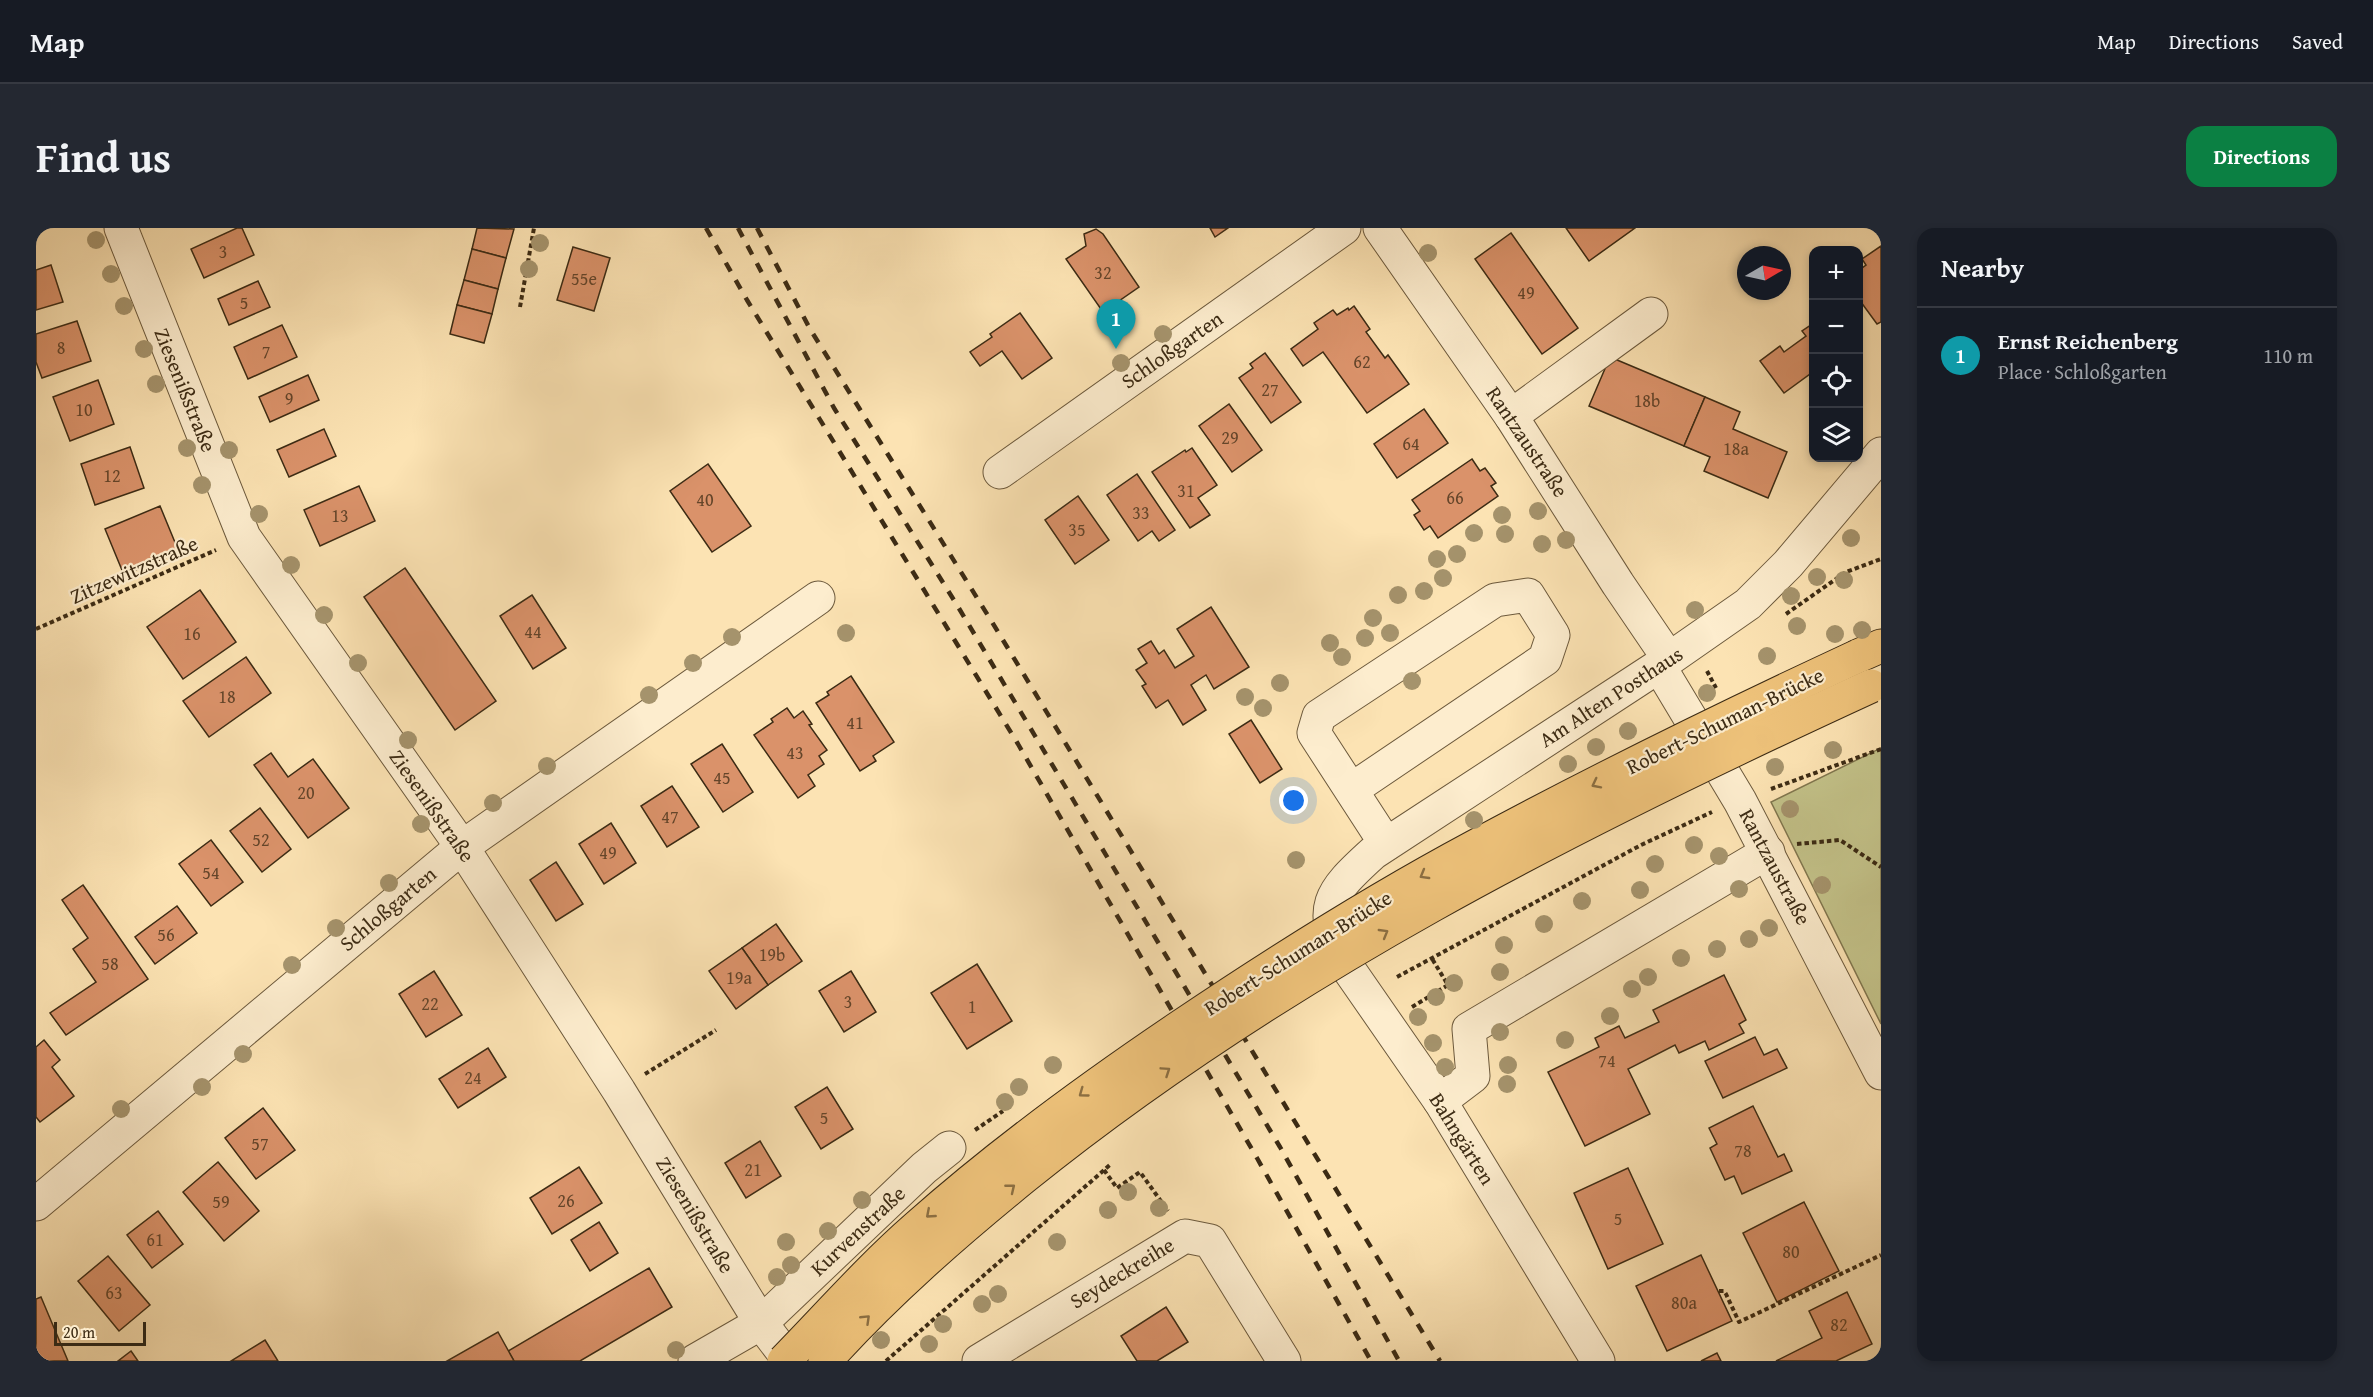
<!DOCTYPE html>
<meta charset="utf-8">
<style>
body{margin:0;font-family:"Gentium Book Plus",serif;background:#242831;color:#f1f3f6}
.controls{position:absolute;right:18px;top:18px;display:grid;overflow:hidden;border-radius:12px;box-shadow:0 3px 9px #0003}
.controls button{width:54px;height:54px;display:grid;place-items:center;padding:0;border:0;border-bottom:2px solid #363941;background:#171b24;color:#f1f3f6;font:30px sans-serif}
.compass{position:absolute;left:1701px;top:18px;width:54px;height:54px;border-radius:50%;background:#171b24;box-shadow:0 3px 9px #0003;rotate:81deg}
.scale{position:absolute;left:18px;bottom:15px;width:92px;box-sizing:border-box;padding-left:6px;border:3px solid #3c2b14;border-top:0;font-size:16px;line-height:21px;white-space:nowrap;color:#3c2b14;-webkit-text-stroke:4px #fdedce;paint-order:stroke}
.you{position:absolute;left:1258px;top:573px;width:21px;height:21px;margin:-15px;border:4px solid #fff;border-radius:50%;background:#1a73e8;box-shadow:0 0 0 9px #1a73e833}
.badge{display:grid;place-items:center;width:39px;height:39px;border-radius:50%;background:#0b8043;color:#fff;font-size:20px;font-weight:700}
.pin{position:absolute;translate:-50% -50px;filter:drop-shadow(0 2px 3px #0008)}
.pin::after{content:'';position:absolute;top:32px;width:21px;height:18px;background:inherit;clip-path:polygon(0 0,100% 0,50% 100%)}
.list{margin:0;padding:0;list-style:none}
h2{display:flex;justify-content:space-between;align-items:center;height:78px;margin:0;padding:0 24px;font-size:26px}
h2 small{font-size:20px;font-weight:400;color:#9ea1a6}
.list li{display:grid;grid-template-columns:39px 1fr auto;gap:18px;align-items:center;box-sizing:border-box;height:96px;padding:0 24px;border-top:2px solid #363941}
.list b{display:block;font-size:22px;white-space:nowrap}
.list p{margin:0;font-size:20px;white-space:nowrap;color:#9ea1a6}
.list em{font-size:20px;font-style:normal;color:#9ea1a6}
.icon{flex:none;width:33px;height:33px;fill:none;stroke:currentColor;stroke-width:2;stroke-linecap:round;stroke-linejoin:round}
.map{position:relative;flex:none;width:1845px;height:1133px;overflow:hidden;border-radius:18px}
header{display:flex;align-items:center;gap:36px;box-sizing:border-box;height:84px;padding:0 30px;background:#171b24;border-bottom:2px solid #363941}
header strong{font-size:28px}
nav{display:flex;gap:33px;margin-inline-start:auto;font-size:21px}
.intro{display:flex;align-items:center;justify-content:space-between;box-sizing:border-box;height:144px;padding:0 36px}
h1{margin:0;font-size:42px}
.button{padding:15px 27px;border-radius:18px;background:#0b8043;color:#fff;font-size:21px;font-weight:700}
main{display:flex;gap:36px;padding:0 36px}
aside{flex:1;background:#171b24;border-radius:18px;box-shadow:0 3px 9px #0003}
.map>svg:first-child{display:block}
</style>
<header>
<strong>Map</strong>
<nav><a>Map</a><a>Directions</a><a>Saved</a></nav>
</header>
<div class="intro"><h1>Find us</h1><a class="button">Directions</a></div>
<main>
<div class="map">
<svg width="1845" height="1133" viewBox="0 0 1845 1133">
<rect width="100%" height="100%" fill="#fce3b3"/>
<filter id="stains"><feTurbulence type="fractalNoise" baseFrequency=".00333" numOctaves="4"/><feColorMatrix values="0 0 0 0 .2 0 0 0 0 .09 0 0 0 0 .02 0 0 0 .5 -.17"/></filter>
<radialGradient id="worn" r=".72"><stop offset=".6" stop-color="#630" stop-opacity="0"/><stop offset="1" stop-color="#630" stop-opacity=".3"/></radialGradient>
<polygon fill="#c3c289" stroke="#80764e" stroke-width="1.5" points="1845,520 1845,796 1735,574"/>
<g fill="#da926a" stroke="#3c2b14" stroke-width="1.5">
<polygon points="201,0 206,0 218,27 168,50 155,21"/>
<polygon points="441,0 478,1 470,30 436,21"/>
<polygon points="1174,0 1192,0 1179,9"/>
<polygon points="1530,0 1599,0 1553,33"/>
<polygon points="1060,1 1067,6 1103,59 1067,84 1030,31 1050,18 1048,6"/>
<polygon points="1475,5 1542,100 1506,126 1439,31"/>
<polygon points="1845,18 1845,94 1841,96 1822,70 1822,43 1830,37 1826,31"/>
<polygon points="537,19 574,30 558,83 521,72"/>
<polygon points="436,21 470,30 462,61 428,52"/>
<polygon points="15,37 27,74 0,82 0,42"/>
<polygon points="428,52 462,61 456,86 421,77"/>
<polygon points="222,53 234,79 193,97 182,71"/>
<polygon points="421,77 456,86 448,115 414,106"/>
<polygon points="1318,78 1334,101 1330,104 1349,130 1352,127 1373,156 1331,185 1287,124 1267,138 1255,121 1282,101 1278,95 1297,82 1301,87 1312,80 1313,82"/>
<polygon points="984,85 1016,130 986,151 966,123 944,138 934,124 956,109 954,106"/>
<polygon points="41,93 55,133 6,150 0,134 0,106"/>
<polygon points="1778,95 1778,143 1748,165 1724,133 1744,118 1748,124 1770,108 1766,103"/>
<polygon points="246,97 261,129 212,151 198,119"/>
<polygon points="1229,125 1265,174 1235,195 1203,150 1217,140 1214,136"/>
<polygon points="1574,129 1669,169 1648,218 1553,178"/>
<polygon points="272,147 283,172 234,194 223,169"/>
<polygon points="62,152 78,196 34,213 17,169"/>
<polygon points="1669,169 1704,184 1697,201 1751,224 1732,270 1668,243 1674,229 1648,218"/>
<polygon points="1193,176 1226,222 1196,244 1163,198"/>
<polygon points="1388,181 1412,215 1361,250 1338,216"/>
<polygon points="288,201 300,228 253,249 241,222"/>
<polygon points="94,219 108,260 59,277 45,236"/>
<polygon points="1156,220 1181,257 1162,270 1174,287 1154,300 1116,244 1149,222 1150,224"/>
<polygon points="1436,231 1444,243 1449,240 1460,255 1455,258 1462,268 1402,310 1394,298 1388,302 1378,287 1384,283 1376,272"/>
<polygon points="672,236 715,298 676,324 634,263"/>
<polygon points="1101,246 1139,302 1123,313 1116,303 1102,313 1071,267"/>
<polygon points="323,258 339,293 284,318 268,282"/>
<polygon points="1042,268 1073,312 1039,336 1009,292"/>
<polygon points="124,278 143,324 88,347 69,301"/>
<polygon points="369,340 460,473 419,502 328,369"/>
<polygon points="164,362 200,414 147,451 111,399"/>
<polygon points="496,367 530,420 497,441 464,388"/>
<polygon points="1175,379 1213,439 1178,461 1170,447 1155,457 1170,482 1147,497 1132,472 1120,480 1106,458 1110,456 1100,442 1111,435 1102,421 1115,413 1123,426 1128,422 1139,440 1158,428 1141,401"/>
<polygon points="210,429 235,465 173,509 147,473"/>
<polygon points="815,448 858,514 837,528 840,533 824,543 780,475 793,467 791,464"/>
<polygon points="751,480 758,490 767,483 776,496 773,497 791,522 783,528 788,536 772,547 779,558 762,570 718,507 737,494 735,491"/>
<polygon points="1215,492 1246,541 1224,555 1193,506"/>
<polygon points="686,516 717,564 687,584 655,536"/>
<polygon points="235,525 252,549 277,531 313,580 272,610 218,537"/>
<polygon points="636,558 663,599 631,619 605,578"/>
<polygon points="224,580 255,621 226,644 194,603"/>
<polygon points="575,595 600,635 568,656 543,616"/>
<polygon points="175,612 207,654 175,678 143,636"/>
<polygon points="520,634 547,676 520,693 494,652"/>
<polygon points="47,657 112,751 30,807 14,785 60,754 37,721 52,710 26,672"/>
<polygon points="141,678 161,705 119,736 99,709"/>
<polygon points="740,696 766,733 732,757 706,720"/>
<polygon points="706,720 732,757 700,781 673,743"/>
<polygon points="941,736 976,793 931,821 895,765"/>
<polygon points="398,743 426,787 390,809 363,766"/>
<polygon points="815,743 840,784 808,804 783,763"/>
<polygon points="1688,747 1710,792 1703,796 1708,805 1673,822 1669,813 1643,825 1639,817 1592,841 1614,886 1549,918 1512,844 1563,819 1559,810 1583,798 1589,810 1623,794 1617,782"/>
<polygon points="1719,809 1728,827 1741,821 1751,840 1687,870 1669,833"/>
<polygon points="8,812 24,832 16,839 38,868 4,894 0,889 0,819"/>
<polygon points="452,820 470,849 422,880 403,851"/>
<polygon points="791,859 817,901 785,921 759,879"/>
<polygon points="1717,878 1742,929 1748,926 1756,943 1706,966 1698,948 1689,952 1674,920 1681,916 1673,900"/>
<polygon points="227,880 259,922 220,951 189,910"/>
<polygon points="724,913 745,948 710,970 689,935"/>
<polygon points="182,934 223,983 188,1013 147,964"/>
<polygon points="543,939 566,975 516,1006 494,970"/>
<polygon points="1592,940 1627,1016 1572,1041 1538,965"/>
<polygon points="1768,974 1803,1043 1741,1074 1707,1005"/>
<polygon points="122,983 147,1016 116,1040 91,1007"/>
<polygon points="563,994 582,1025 554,1043 535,1012"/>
<polygon points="1665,1027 1696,1093 1631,1123 1600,1058"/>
<polygon points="72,1028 114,1077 83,1103 42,1053"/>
<polygon points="613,1040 636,1079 544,1133 478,1133 472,1123"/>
<polygon points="1811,1064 1836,1116 1800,1133 1740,1133 1786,1110 1773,1083"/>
<polygon points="5,1069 32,1133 0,1133 0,1071"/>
<polygon points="1130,1079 1152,1114 1121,1133 1101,1133 1085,1108"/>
<polygon points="462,1104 478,1133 411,1133"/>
<polygon points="229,1112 242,1133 195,1133"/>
<polygon points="95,1123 102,1133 82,1133"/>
<polygon points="1681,1125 1685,1133 1665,1133"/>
</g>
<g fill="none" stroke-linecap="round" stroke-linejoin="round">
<g stroke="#6c593c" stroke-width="35">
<g id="minor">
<polyline points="85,0 208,309 426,619 583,863 725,1095 754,1133"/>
<polyline points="1344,0 1475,188 1582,356 1633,431"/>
<polyline points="1475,188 1615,86"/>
<polyline points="964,244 1308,0"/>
<polyline points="1623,438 1704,573 1845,845"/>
<polyline points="1315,562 1509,431 1517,407 1492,367 1459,372 1283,488 1278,505 1350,616"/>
<polyline points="1404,873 1437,848 1433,801 1732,624"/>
<polyline points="0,976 426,619 782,370"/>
<polyline points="659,1133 725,1095 888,940 913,920"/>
<polyline points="943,1133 1149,1008 1174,1013 1248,1133"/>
<path d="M1562,1133L1404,873L1309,736C1281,679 1293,665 1337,625L1623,438L1712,376L1752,336L1845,226"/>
</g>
</g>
<g stroke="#3c2b14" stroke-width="35">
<polyline id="major" points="1822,428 1845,418"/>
</g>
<g stroke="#3c2b14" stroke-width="4" stroke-dasharray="4.5 3" stroke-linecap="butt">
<polyline points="484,79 498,0"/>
<polyline points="1750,386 1810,344 1845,331"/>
<polyline points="0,401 180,322"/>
<polyline points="1671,443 1680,460"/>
<polyline points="1735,561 1845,521"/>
<polyline points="1761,616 1804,612 1845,639"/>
<polyline points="1361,749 1605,617 1676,584"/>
<polyline points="1376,779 1412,757 1395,729"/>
<polyline points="609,846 680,802"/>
<polyline points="939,902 967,883"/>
<polyline points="1068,942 1081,960 1104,944 1132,983"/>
<polyline points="1683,1063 1688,1063 1690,1066 1703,1094 1845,1027"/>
<polyline points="850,1133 1075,936"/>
</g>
<use href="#minor" stroke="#fdedce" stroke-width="33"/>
<use href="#major" stroke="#eec27a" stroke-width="33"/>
<g stroke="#3c2b14" stroke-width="4.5" stroke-dasharray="10 10" stroke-linecap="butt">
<polyline points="670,0 711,72 982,516 1221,930 1335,1133"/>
<polyline points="702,0 798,180 921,377 1244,919 1363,1133"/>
<polyline points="721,0 774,101 956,394 1404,1133"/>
</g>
<g stroke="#3c2b14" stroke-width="35" stroke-linecap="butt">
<g id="major-bridge">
<path d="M748,1133C792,1088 834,1040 881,999C964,925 1052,861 1144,799C1239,735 1337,673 1438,619C1564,551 1693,488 1822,428"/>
<path d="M789,1133C849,1066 918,1006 988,949C1243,743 1539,594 1835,458"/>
</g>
</g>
<use href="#major-bridge" stroke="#eec27a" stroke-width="33"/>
</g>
<g fill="#a5936c">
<circle cx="60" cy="12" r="9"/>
<circle cx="504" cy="15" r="9"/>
<circle cx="1392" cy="25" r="9"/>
<circle cx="493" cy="41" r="9"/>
<circle cx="75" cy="46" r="9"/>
<circle cx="88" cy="78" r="9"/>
<circle cx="1127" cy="106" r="9"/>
<circle cx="108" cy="121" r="9"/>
<circle cx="1085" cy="135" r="9"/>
<circle cx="120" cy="156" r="9"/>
<circle cx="151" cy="220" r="9"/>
<circle cx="193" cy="222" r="9"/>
<circle cx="166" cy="257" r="9"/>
<circle cx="1502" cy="283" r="9"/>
<circle cx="223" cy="286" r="9"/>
<circle cx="1466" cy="287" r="9"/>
<circle cx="1438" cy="305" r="9"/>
<circle cx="1469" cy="306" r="9"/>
<circle cx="1815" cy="310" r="9"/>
<circle cx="1530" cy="312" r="9"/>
<circle cx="1506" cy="316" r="9"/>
<circle cx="1421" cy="326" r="9"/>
<circle cx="1401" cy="331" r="9"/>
<circle cx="255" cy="337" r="9"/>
<circle cx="1781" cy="349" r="9"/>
<circle cx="1407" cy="350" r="9"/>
<circle cx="1808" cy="352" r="9"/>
<circle cx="1388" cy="363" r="9"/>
<circle cx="1362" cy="367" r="9"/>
<circle cx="1755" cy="368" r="9"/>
<circle cx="1659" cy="382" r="9"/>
<circle cx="288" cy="387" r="9"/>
<circle cx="1337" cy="390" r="9"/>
<circle cx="1761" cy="398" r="9"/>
<circle cx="1826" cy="402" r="9"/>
<circle cx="810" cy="405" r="9"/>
<circle cx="1354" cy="405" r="9"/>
<circle cx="1799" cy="406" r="9"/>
<circle cx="696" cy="409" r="9"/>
<circle cx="1329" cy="410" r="9"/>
<circle cx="1294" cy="415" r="9"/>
<circle cx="1731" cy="428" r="9"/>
<circle cx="1306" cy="429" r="9"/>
<circle cx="322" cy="435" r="9"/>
<circle cx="657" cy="435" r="9"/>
<circle cx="1376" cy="453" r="9"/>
<circle cx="1244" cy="455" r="9"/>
<circle cx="1671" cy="465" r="9"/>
<circle cx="613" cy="467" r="9"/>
<circle cx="1209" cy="469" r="9"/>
<circle cx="1227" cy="480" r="9"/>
<circle cx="1592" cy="503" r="9"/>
<circle cx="372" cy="512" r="9"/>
<circle cx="1560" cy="519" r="9"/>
<circle cx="1797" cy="522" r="9"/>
<circle cx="1532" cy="536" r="9"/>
<circle cx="511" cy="538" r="9"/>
<circle cx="1739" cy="539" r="9"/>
<circle cx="457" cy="575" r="9"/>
<circle cx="1754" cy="581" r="9"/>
<circle cx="1438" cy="592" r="9"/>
<circle cx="385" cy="596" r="9"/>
<circle cx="1658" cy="617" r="9"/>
<circle cx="1683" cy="628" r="9"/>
<circle cx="1260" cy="632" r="9"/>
<circle cx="1619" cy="636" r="9"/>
<circle cx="353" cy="655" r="9"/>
<circle cx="1786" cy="657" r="9"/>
<circle cx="1703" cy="661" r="9"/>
<circle cx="1604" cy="662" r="9"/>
<circle cx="1546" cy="673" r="9"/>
<circle cx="1508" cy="696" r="9"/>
<circle cx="300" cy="700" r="9"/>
<circle cx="1733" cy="700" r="9"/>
<circle cx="1713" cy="711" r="9"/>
<circle cx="1468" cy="717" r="9"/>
<circle cx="1681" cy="721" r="9"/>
<circle cx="1645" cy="730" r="9"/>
<circle cx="256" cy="737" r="9"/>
<circle cx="1464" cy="744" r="9"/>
<circle cx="1612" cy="749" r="9"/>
<circle cx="1418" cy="755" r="9"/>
<circle cx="1596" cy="761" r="9"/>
<circle cx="1400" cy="769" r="9"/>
<circle cx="1574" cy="788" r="9"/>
<circle cx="1382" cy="789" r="9"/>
<circle cx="1464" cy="804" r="9"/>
<circle cx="1529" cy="812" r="9"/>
<circle cx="1397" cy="815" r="9"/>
<circle cx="207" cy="826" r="9"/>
<circle cx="1017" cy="837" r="9"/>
<circle cx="1472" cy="837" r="9"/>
<circle cx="1409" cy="839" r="9"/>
<circle cx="1471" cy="856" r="9"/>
<circle cx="166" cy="859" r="9"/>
<circle cx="983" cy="859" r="9"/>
<circle cx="969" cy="874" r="9"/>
<circle cx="85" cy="881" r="9"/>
<circle cx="1092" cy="964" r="9"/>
<circle cx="826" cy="972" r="9"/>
<circle cx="1123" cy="980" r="9"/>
<circle cx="1072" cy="982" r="9"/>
<circle cx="792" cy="1003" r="9"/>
<circle cx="750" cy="1014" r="9"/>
<circle cx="1021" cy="1014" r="9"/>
<circle cx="755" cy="1037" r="9"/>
<circle cx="741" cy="1049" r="9"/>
<circle cx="962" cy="1066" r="9"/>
<circle cx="946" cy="1076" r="9"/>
<circle cx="907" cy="1096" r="9"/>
<circle cx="845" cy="1112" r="9"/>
<circle cx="893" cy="1116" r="9"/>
<circle cx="640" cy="1122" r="9"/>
</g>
<defs><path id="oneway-chevron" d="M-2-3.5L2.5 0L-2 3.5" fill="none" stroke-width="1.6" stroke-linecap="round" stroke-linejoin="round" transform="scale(1.5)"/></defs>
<g stroke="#8c6f42">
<use href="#oneway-chevron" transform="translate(1560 556) rotate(153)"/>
<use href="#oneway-chevron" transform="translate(1388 647) rotate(150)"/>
<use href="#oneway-chevron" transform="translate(1348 705) rotate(-30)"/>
<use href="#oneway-chevron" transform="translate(1130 843) rotate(-34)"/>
<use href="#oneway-chevron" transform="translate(1047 865) rotate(144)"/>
<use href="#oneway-chevron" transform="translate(975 960) rotate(-39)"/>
<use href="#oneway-chevron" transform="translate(894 986) rotate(139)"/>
<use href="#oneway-chevron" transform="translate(830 1091) rotate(-44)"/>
</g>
<g text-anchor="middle" stroke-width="4.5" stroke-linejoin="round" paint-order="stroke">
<g font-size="18" fill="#64452a">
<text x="187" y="30">3</text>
<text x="1067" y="51">32</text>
<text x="548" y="57">55e</text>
<text x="1490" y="71">49</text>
<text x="208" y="81">5</text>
<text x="25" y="126">8</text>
<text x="230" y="130">7</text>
<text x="1326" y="140">62</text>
<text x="1234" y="168">27</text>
<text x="253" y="177">9</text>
<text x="1611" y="179">18b</text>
<text x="48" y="188">10</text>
<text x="1194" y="216">29</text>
<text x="1375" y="222">64</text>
<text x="1700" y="227">18a</text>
<text x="76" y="254">12</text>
<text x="1150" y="269">31</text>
<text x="1419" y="276">66</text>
<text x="669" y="278">40</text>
<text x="1105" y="291">33</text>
<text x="304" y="294">13</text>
<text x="1041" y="308">35</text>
<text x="497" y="410">44</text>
<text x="156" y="412">16</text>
<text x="191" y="475">18</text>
<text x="819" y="501">41</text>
<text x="759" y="531">43</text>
<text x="686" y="556">45</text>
<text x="270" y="571">20</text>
<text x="634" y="595">47</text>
<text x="225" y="618">52</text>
<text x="572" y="631">49</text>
<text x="175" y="651">54</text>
<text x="130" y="713">56</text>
<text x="736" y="733">19b</text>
<text x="74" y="742">58</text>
<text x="703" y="756">19a</text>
<text x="812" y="780">3</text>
<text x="394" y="782">22</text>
<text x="936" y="785">1</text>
<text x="1571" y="839">74</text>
<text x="437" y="856">24</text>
<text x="788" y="896">5</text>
<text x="224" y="922">57</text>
<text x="1707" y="929">78</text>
<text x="717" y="948">21</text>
<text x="530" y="979">26</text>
<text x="185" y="980">59</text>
<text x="1582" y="997">5</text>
<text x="119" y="1018">61</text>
<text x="1755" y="1030">80</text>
<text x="78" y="1071">63</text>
<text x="1648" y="1081">80a</text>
<text x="1803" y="1103">82</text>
</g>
<g font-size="21" fill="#3c2b14" stroke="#fdedce">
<text transform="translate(1136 122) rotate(-35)" y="7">Schloßgarten</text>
<text transform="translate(149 162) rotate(68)" y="7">Ziesenißstraße</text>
<text transform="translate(1491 214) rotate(56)" y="7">Rantzaustraße</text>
<text transform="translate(98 342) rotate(-24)" y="7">Zitzewitzstraße</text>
<text transform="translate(1575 469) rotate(-33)" y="7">Am Alten Posthaus</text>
<text transform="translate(1689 493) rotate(-26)" y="7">Robert-Schuman-Brücke</text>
<text transform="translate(396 578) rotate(55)" y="7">Ziesenißstraße</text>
<text transform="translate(1739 639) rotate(62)" y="7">Rantzaustraße</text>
<text transform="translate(352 681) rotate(-40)" y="7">Schloßgarten</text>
<text transform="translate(1262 725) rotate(-32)" y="7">Robert-Schuman-Brücke</text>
<text transform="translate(1426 911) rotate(58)" y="7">Bahngärten</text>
<text transform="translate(659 987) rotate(59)" y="7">Ziesenißstraße</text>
<text transform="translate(822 1003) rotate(-43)" y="7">Kurvenstraße</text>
<text transform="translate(1086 1045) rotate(-31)" y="7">Seydeckreihe</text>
</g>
</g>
<rect width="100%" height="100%" filter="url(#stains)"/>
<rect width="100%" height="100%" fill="url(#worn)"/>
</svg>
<div class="controls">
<button>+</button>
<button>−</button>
<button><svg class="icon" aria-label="locate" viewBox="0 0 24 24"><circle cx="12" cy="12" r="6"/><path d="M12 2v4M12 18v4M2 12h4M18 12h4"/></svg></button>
<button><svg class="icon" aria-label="layers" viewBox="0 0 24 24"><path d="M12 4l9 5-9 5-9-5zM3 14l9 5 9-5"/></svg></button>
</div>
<svg class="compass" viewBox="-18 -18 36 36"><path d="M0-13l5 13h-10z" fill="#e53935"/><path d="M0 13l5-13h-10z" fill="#9ea1a6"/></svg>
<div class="scale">20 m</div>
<div class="you"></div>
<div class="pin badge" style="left:1080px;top:121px;background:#0f9aa8">1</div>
</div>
<aside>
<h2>Nearby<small></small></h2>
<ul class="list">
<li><span class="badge" style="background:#0f9aa8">1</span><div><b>Ernst Reichenberg</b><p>Place · Schloßgarten</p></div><em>110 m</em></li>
</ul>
</aside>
</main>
